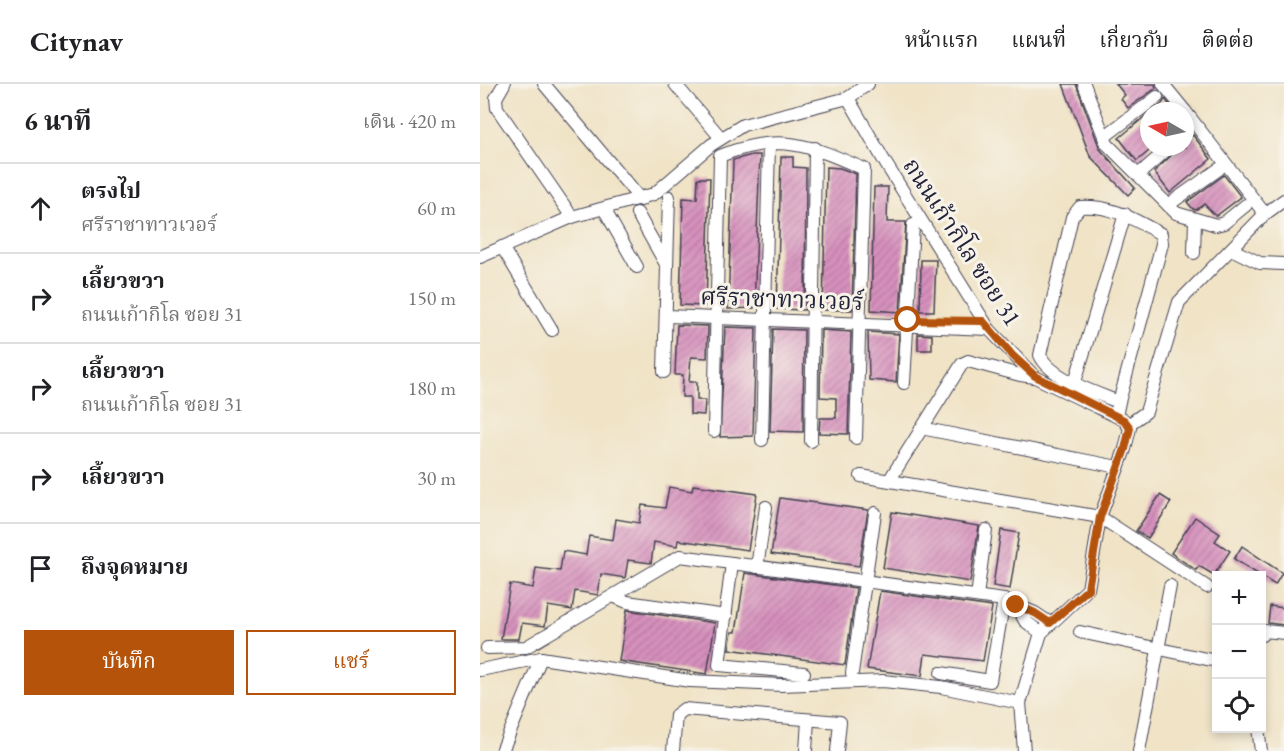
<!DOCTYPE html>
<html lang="th">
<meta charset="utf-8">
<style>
body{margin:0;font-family:"EB Garamond","Noto Serif Thai",serif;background:#f6f6f6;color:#202124}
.controls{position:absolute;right:18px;bottom:18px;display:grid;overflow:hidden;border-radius:0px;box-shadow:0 3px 9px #0003}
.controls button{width:54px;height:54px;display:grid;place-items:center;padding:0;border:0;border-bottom:2px solid #e0e0e0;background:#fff;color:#202124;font:30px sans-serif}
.compass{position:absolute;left:660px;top:18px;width:54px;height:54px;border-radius:50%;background:#fff;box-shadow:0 3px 9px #0003;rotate:279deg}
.stop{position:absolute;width:18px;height:18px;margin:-14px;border:4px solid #b45309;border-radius:50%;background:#fff}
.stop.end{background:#b45309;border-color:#fff;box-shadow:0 2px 6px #0008}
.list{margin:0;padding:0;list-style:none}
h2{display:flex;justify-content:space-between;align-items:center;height:78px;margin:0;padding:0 24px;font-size:26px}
h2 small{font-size:20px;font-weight:400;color:#757577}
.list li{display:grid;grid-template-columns:39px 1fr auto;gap:18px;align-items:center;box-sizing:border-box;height:90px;padding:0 24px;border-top:2px solid #e0e0e0}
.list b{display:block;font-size:22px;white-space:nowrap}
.list p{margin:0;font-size:20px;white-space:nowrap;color:#757577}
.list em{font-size:20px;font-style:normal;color:#757577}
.actions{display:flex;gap:12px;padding:18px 24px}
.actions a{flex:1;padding:14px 0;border:2px solid #b45309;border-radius:0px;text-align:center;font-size:21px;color:#b45309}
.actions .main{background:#b45309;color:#fff}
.icon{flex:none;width:33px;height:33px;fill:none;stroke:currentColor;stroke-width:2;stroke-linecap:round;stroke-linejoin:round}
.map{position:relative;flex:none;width:804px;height:667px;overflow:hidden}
header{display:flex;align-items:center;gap:36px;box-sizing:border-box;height:84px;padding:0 30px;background:#fff;border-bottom:2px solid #e0e0e0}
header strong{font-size:28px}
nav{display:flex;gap:33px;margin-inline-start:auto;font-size:21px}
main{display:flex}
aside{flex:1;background:#fff}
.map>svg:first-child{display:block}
</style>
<header>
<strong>Citynav</strong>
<nav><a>หน้าแรก</a><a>แผนที่</a><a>เกี่ยวกับ</a><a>ติดต่อ</a></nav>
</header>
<main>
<aside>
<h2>6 นาที<small>เดิน · 420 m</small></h2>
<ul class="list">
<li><svg class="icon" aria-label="ahead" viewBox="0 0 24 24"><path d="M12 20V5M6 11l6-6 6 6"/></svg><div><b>ตรงไป</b><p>ศรีราชาทาวเวอร์</p></div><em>60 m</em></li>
<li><svg class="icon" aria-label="right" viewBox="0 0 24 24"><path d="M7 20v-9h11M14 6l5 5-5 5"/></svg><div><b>เลี้ยวขวา</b><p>ถนนเก้ากิโล ซอย 31</p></div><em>150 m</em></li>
<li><svg class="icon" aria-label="right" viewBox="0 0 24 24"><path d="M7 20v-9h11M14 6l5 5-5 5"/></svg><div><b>เลี้ยวขวา</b><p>ถนนเก้ากิโล ซอย 31</p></div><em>180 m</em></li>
<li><svg class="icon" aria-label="right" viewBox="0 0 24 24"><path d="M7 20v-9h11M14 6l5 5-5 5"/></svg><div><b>เลี้ยวขวา</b></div><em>30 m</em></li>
<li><svg class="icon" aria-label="arrive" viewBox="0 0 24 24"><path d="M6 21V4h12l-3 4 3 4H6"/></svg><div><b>ถึงจุดหมาย</b></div></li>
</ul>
<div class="actions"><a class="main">บันทึก</a><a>แชร์</a></div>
</aside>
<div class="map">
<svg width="804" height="667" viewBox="0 0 804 667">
<defs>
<pattern id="building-hatch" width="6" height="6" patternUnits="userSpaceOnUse" patternTransform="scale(1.5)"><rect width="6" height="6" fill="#d791bd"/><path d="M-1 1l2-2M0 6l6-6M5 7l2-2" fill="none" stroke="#ae769b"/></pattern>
</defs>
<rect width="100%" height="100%" fill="#f7f3e8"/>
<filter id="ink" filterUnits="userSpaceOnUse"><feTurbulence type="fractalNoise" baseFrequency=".0167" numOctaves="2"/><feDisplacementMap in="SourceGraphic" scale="12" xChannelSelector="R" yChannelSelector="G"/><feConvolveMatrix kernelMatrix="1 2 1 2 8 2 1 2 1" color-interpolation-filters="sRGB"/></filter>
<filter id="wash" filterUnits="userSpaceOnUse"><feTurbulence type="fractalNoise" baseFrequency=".008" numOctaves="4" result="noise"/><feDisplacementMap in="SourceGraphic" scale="24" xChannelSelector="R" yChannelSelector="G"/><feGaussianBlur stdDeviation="1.35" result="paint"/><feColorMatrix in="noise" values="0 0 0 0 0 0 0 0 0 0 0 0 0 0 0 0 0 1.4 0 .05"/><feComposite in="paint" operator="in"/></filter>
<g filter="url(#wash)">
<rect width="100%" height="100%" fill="#f0e3c6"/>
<g id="blocks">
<g fill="url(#building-hatch)">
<polygon points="583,0 596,0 620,65 655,104 648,111 610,72"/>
<polygon points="636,0 675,0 676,4 648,24 641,15 645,11"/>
<polygon points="685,15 693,25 672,27 682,20"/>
<polygon points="669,29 669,44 664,48 669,53 669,67 657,77 639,54"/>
<polygon points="713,51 731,75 690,109 674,88 700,63 705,63 705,57"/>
<polygon points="272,71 280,71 274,224 248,225 253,76"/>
<polygon points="301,73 313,73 313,83 326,84 325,226 297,225"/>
<polygon points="346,83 360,84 376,90 372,226 343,226"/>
<polygon points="744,91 761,113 736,132 724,120 716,126 713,125 707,118"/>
<polygon points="218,94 230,94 226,222 200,221 203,114 217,115"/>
<polygon points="394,103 408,103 407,138 426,138 420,228 391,226"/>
<polygon points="441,176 456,176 454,227 440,227"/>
<polygon points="197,241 228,242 227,274 211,273 209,298 217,298 217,316 225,316 224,331 210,330 210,313 202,313 203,291 195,291"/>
<polygon points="245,243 276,244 273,352 240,353"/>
<polygon points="293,245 324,246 323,348 290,347"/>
<polygon points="341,246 371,248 368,350 339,349 340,334 356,334 356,314 340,313"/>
<polygon points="388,248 419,250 416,298 389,296"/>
<polygon points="438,250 452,251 452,266 438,266"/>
<polygon points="213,401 277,410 268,466 198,456 197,462 174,458 171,479 148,476 145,494 121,490 118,511 95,507 92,526 68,522 65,542 42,539 39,555 21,555 30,500 53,504 56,484 80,487 83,467 106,471 109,452 133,456 136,435 159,439 162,421 185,424 189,403 212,407"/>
<polygon points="680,411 691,418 668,454 656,447"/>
<polygon points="300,414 388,426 379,482 291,470"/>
<polygon points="412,428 499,442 490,498 403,484"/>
<polygon points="715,433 740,450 735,457 750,467 734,491 719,482 716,486 691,469"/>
<polygon points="521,446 539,449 530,505 513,502"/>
<polygon points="762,462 802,489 795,501 754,475"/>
<polygon points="265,489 376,504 365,581 249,565 252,548 256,548"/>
<polygon points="400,507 512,523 503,577 445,570 442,592 387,585"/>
<polygon points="790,522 804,524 804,541 788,539"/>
<polygon points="147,526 235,539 227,590 139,577"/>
</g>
</g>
</g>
<g filter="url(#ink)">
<use href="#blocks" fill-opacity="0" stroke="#413f50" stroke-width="1.5"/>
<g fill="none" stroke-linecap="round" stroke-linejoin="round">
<g stroke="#413f50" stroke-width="14">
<g id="minor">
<polyline points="24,0 16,14 17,24 92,133"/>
<polyline points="64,0 161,116"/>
<polyline points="195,0 241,54"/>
<polyline points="604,0 627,60 696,129 736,141 744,139 766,121"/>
<polyline points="683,0 705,27"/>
<polyline points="368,14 406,80 509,245 555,293 644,336 650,344 645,365 620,433 608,505 561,549 540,619 544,667"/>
<polyline points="705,27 785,130"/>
<polyline points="624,53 677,13"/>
<polyline points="658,91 690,63"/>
<polyline points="688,121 739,85"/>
<polyline points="124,125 157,183"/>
<polyline points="157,129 187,182"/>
<polyline points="22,163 72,246"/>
<polyline points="751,165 780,179 804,180"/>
<polyline points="714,169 715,136"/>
<polyline points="0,173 92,133 174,110 231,61 263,41 368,14 388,0"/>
<polyline points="187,232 509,245"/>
<polyline points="184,288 189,113"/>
<polyline points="595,298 645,130"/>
<polyline points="424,299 433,141"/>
<path d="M636,332L639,318L682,160L681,150C655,136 631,120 600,123L592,133L560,271C570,294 616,309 639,318"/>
<polyline points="648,341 666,328 699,218 785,130 804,116"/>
<polyline points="441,344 638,383"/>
<path d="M234,347L240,72C298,48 330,61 384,85L376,354"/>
<polyline points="282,356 289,60"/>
<polyline points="331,357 335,64"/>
<polyline points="381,392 620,433 727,503"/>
<polyline points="413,396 412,392 482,280 488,277 540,291 555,293"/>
<polyline points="252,479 239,581 324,589"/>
<polyline points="277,483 286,423"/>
<polyline points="133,512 147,518 246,532"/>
<polyline points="497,512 506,446"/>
<polyline points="536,521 545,537 561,549"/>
<polyline points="600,548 736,577"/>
<polyline points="782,551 785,547 804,549"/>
<polyline points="7,564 46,563 200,472 524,516 555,529 570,539"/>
<polyline points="0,586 61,574 210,597 301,601 403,597 461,603 540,619"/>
<polyline points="372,589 395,429"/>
<polyline points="461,589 510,597 524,516"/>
<polyline points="778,644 781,667"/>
<polyline points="22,667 61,574"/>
<polyline points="193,667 196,631 204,625 360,638 357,667"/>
<polyline points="326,667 328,636"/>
<polyline points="659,667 690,502"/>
</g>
</g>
<use href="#minor" stroke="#fff" stroke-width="12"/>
</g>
</g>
<g fill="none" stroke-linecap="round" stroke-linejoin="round" filter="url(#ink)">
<polyline stroke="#b45309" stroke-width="8" points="428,236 503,237 533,272 555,292 644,336 650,344 645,365 620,433 608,505 570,539 555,529 536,521"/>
</g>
<g text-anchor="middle" stroke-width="6" stroke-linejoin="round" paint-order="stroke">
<g font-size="24" fill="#22223b" stroke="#f7f3e8">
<text transform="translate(482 158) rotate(57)" y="8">ถนนเก้ากิโล ซอย 31</text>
<text transform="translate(302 215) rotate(2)" y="8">ศรีราชาทาวเวอร์</text>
</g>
</g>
</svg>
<div class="controls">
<button>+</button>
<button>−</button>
<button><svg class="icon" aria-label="locate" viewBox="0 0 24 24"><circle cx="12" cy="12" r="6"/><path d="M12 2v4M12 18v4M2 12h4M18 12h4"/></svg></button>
</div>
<svg class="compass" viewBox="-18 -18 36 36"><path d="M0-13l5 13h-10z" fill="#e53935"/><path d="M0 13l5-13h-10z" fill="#757577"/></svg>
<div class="stop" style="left:428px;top:236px"></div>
<div class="stop end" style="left:536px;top:521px"></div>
</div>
</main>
